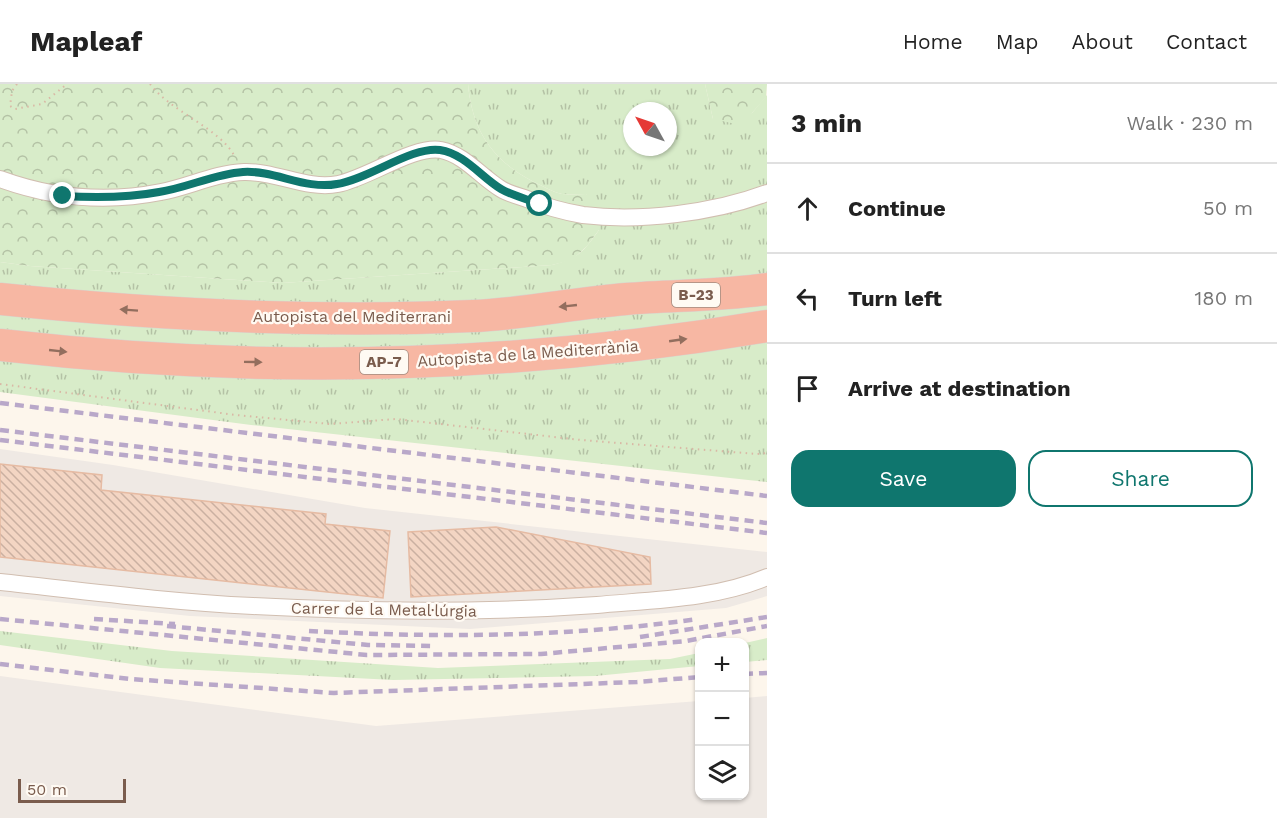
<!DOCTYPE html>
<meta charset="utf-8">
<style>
body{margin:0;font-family:"Work Sans",sans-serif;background:#f2f2f2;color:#222}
.controls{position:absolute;right:18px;bottom:18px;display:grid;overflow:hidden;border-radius:12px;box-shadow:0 2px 4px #0004}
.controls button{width:54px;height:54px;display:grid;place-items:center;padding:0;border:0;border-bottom:2px solid #e0e0e0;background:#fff;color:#222;font:30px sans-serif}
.compass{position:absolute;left:623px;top:18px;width:54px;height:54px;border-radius:50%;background:#fff;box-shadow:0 2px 4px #0004;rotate:310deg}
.scale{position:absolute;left:18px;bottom:15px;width:108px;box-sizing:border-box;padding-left:6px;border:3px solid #7a5c4d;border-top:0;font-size:16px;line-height:21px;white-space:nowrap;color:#7a5c4d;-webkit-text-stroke:4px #fffaf3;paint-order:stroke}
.stop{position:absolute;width:18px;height:18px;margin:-14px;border:4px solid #0f766e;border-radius:50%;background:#fff}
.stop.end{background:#0f766e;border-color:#fff;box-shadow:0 2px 6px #0008}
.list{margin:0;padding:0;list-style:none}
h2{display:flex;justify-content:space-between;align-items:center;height:78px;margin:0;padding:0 24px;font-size:26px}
h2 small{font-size:20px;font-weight:400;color:#767676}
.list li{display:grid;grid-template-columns:39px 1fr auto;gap:18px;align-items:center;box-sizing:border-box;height:90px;padding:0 24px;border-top:2px solid #e0e0e0}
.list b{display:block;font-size:22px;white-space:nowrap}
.list em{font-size:20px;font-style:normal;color:#767676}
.actions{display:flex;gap:12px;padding:18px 24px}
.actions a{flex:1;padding:14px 0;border:2px solid #0f766e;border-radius:18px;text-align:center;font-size:21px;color:#0f766e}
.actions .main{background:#0f766e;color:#fff}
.icon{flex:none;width:33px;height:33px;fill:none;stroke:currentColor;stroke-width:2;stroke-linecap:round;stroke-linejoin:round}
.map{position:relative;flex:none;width:767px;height:734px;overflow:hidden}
header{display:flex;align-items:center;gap:36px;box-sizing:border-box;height:84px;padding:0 30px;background:#fff;border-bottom:2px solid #e0e0e0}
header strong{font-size:28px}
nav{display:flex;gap:33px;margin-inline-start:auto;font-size:21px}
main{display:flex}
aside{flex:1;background:#fff}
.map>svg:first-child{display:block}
</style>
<header>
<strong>Mapleaf</strong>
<nav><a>Home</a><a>Map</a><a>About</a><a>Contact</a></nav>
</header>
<main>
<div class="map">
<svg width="767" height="734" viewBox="0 0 767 734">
<defs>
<pattern id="grass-tufts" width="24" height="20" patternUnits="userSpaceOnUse" patternTransform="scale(1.5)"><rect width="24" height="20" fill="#d8ecc9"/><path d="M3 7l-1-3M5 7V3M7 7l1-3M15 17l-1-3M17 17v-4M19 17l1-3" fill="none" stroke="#b4c2a5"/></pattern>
<pattern id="forest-crowns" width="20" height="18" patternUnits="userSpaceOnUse" patternTransform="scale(1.5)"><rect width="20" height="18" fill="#d8ecc9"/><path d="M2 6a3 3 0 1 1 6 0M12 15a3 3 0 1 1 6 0" fill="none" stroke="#b4c2a5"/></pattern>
<pattern id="building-back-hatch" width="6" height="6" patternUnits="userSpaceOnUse" patternTransform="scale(1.5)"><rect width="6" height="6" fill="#f3d5c3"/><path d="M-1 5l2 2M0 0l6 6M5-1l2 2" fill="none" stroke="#cab0a1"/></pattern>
</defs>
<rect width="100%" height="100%" fill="#fdf6ec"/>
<g fill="#efe9e4">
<polygon points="0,365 113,381 365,424 767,468 767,512 726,524 470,545 190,532 0,512"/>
<polygon points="0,592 376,642 699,617 700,712 744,712 745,614 767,612 767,734 0,734"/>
</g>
<g fill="url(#grass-tufts)" fill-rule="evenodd">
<path d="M468,0H705L713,35L752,29L767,11V398L251,341L0,308V178L30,182L282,199L552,181C579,174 583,168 599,146L586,110C578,110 570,111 562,110C552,108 541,101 532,97C491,75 472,45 468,0ZM632,27H668V63H632Z"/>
<polygon points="0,547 172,567 438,584 670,575 699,569 699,582 595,592 393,596 160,584 0,561"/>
<polygon points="767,554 767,576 745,578 745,559"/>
</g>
<g fill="url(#forest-crowns)">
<path d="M0,0H468C472,45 491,75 532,97C541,101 552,108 562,110C570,111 578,110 586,110L599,125V146L587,162L572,176L552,181L282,199L30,182L0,178Z"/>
<polygon points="705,0 767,0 766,13 752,29 736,40 713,35"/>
</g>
<g fill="url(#building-back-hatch)" stroke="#e6bba3" stroke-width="1.5">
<polygon points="0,380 102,391 101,406 326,430 325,440 390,447 383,514 0,473"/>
<polygon points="496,443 650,473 651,500 411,513 408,448"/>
</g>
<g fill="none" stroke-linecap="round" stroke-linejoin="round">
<g stroke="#d1beb0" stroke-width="18">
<g id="street">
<path d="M0,95C52,114 106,119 161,108C188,103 216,89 244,88C276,87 306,106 338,100C368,94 414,61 441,66C465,71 481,93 501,105C509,110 519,112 527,115C544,122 565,128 583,131C640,138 714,129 767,109"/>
<path d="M0,498C84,507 169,518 253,522C368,528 483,529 597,521C652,516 716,515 767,493"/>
</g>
</g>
<g stroke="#dad1cd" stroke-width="33">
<g id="highway">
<path d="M0,215C157,231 315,239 473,232C524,230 575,219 626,215C673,211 721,212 767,205"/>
<path d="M0,261C254,290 514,285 767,242"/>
</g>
</g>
<g stroke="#d9b8a5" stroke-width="2" stroke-dasharray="1.5 4.5" stroke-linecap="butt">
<polyline points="17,0 12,7 10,22 15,25 42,20 67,0"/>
<path d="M150,0C171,28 220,44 235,73"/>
<polyline points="0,300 236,331 330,340 396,335 581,356 757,370 767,369"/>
</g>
<use href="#street" stroke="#fff" stroke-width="16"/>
<use href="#highway" stroke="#f7b7a3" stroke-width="32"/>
<g stroke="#b9a8c9" stroke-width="4.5" stroke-dasharray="9 6" stroke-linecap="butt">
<polyline points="0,319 767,412"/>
<polyline points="0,346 767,439"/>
<polyline points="0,356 767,449"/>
<polyline points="0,535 367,571 541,570 686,557 767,542"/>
<polyline points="94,535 175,540"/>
<polyline points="167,542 368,561 436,562"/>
<path d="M309,547C439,554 570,553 698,535"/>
<polyline points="640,553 767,533"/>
<polyline points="0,580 130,595 334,609 637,598 700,593"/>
<polyline points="744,590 767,589"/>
</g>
</g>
<defs><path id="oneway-solid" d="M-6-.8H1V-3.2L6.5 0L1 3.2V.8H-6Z" transform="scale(1.5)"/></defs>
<g fill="#936e5e">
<use href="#oneway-solid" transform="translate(568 222) rotate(174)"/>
<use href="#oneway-solid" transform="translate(129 226) rotate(-176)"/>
<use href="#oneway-solid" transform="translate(678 256) rotate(-8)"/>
<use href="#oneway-solid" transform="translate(58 267) rotate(6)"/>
<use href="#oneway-solid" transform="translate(253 278) rotate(1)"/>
</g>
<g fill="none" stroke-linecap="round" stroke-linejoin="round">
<path stroke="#0f766e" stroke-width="8" d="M63,112C96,114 127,114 159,108C187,104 214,90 243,88C275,86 305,106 337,100C369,95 412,62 440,66C465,70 481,93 501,105C513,112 527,115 540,120"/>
</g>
<g text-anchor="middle" stroke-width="4.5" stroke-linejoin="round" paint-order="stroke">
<g fill="#fffaf3" stroke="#a28b7f" stroke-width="1.5">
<rect x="672" y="199" width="48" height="24" rx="4.5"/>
<rect x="360" y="266" width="48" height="24" rx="4.5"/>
</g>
<g font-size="15" font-weight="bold" fill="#7a5c4d">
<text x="696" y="216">B-23</text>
<text x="384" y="283">AP-7</text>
</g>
<g font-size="16" fill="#7a5c4d" stroke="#fffaf3">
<text x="352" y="238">Autopista del Mediterrani</text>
<text transform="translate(528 269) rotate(-4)" y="6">Autopista de la Mediterrània</text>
<text transform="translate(384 525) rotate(1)" y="6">Carrer de la Metal·lúrgia</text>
</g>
</g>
</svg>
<div class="controls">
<button>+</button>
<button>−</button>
<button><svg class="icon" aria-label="layers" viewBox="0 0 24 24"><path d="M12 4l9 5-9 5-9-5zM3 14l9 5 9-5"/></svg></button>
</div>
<svg class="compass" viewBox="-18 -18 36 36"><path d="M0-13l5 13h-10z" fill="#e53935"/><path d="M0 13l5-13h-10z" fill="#767676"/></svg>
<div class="scale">50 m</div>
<div class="stop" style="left:540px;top:120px"></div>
<div class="stop end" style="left:63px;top:112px"></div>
</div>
<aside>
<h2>3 min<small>Walk · 230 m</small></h2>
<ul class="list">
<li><svg class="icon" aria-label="ahead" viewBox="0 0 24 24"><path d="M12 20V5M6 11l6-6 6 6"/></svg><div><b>Continue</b></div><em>50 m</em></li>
<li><svg class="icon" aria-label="left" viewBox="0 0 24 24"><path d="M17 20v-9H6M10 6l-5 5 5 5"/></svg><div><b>Turn left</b></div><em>180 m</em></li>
<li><svg class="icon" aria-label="arrive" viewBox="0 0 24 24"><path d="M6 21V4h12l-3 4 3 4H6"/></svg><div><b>Arrive at destination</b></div></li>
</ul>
<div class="actions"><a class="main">Save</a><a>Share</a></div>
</aside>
</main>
